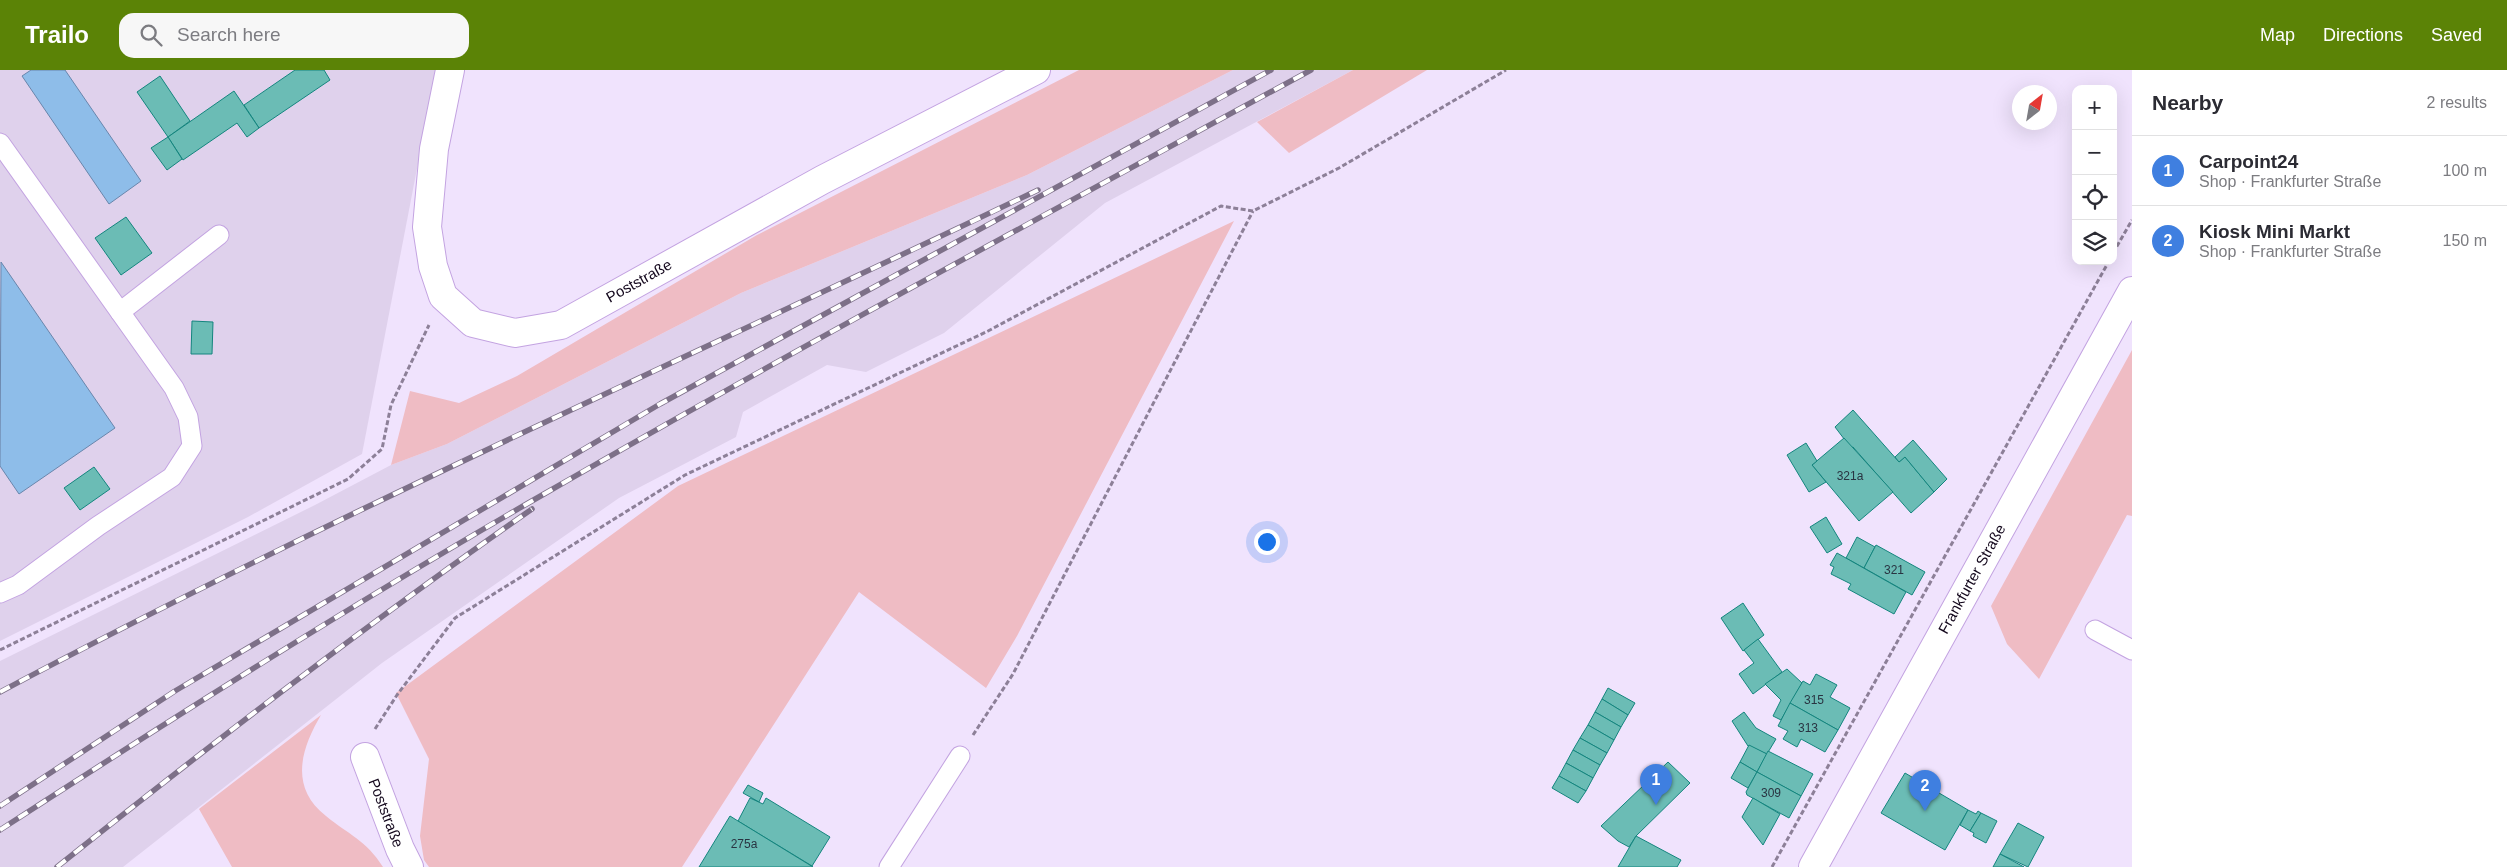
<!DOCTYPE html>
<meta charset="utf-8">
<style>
body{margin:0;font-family:Helvetica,sans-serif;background:#f7f7f7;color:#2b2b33}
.controls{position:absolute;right:15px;top:15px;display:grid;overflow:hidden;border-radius:10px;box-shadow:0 5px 20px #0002}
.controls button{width:45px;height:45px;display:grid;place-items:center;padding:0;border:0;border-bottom:1px solid #e1e1e2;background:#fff;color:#2b2b33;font:25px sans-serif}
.compass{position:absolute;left:2012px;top:15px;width:45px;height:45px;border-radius:50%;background:#fff;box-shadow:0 5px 20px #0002;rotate:31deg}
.you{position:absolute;left:1266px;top:471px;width:18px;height:18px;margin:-12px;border:4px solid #fff;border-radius:50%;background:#1a73e8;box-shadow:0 0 0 8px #1a73e833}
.badge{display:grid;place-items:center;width:32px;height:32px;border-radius:50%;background:#5b8306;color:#fff;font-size:16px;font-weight:700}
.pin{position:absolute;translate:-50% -41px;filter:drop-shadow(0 1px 2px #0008)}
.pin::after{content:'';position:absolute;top:26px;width:18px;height:15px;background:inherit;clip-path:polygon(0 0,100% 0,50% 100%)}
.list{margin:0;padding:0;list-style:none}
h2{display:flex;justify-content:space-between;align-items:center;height:65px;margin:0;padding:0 20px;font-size:21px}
h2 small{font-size:16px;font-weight:400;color:#7c7c81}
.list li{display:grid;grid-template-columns:32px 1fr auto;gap:15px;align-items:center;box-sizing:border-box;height:70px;padding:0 20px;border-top:1px solid #e1e1e2}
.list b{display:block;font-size:19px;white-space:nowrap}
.list p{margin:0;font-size:16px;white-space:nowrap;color:#7c7c81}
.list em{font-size:16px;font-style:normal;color:#7c7c81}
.icon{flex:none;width:28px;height:28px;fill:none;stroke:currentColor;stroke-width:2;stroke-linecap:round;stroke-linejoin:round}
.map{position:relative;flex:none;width:2132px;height:797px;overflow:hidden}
header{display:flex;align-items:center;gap:30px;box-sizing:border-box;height:70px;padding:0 25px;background:#5b8306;color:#fff}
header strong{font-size:24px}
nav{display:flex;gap:28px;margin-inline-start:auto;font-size:18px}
.search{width:350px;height:45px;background:#f7f7f7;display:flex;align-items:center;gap:12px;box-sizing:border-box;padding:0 18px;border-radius:15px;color:#7c7c81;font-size:19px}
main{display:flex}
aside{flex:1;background:#fff}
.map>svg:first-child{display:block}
</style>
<header>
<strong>Trailo</strong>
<div class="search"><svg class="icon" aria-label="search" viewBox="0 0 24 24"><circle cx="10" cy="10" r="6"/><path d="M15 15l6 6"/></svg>Search here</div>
<nav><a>Map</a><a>Directions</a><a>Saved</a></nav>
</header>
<main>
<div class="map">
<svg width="2132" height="797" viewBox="0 0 2132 797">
<rect width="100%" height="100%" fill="#f0e3fd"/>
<g fill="#dfd1ec">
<polygon points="0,0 436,0 362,384 248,447 0,571"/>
<polygon points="1233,0 1353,0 1105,133 944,263 866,302 827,295 743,342 736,367 619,428 382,593 123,797 0,797 0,591 315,435 391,395 447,374 741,223 1027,105"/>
</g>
<g fill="#efbcc4">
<polygon points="1079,0 1233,0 1027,105 741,223 447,374 391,395 410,321 459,333 517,306 757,165"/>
<polygon points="1353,0 1427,0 1289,83 1257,52"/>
<polygon points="1234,151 1017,566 986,618 859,522 682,797 429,797 424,790 420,766 429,689 396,623 678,416"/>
<polygon points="2132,280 2132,446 2127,445 2039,609 2007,574 1991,536"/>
<path d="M321,645C301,679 289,717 326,746C349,765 366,770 383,797H232L199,739Z"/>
</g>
<g fill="#8ebde9" stroke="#6986ac">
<polygon points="31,0 65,0 141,111 109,134 22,6"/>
<polygon points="1,192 115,358 19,424 0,396"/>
</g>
<g fill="#6bbcb5" stroke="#14857e">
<polygon points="295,0 324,0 330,10 259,58 244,35"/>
<polygon points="160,6 190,51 168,67 137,22"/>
<polygon points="234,21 259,58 247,67 237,53 183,90 168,67"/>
<polygon points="168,67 182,89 167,100 151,78"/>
<polygon points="126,147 152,183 121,205 95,168"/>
<polygon points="192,251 213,252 212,284 191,284"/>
<polygon points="1853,340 1899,392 1905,387 1934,422 1911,443 1853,377 1851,378 1835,357"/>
<polygon points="1844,368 1893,422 1859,451 1812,395"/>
<polygon points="1913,370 1947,409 1934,422 1905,387 1899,392 1895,387"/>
<polygon points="1806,373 1817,391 1812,395 1826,412 1809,422 1787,385"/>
<polygon points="94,397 110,419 80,440 64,418"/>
<polygon points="1826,447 1842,474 1827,483 1810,457"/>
<polygon points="1857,467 1875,477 1864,498 1846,488"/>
<polygon points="1876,475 1925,502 1912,525 1864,498"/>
<polygon points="1837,483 1906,522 1894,544 1848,519 1851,514 1831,504 1834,497 1830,495"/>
<polygon points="1743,533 1764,565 1743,581 1721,548"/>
<polygon points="1758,569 1782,602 1753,624 1739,604 1754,593 1744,580"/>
<polygon points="1787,599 1802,613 1781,650 1773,646 1781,630 1765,614"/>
<polygon points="1816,604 1837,615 1830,627 1850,638 1838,660 1790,633 1803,611 1810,615"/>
<polygon points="1608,618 1635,633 1628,645 1602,629"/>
<polygon points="1602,629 1628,645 1621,657 1595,642"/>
<polygon points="1790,633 1838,660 1825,682 1801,669 1797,677 1783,669 1788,661 1778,656"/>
<polygon points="1595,642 1621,657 1614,670 1588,655"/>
<polygon points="1744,642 1756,658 1776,669 1767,684 1748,676 1732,651"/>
<polygon points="1588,655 1614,670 1607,683 1580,668"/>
<polygon points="1580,668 1607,683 1600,695 1573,680"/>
<polygon points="1749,675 1767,684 1757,702 1740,692"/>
<polygon points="1573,680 1600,695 1593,708 1566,693"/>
<polygon points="1768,681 1813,704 1801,726 1757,702"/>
<polygon points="1668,692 1690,713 1636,766 1629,777 1618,771 1601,756"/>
<polygon points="1740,692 1757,702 1748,718 1731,708"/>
<polygon points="1566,693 1593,708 1586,721 1559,706"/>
<polygon points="1757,702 1801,726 1789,748 1747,725 1746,722"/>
<polygon points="1905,703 1968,740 1945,780 1881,743"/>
<polygon points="1559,706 1586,721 1578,733 1552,718"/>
<polygon points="748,715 763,723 759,732 743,723"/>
<polygon points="750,728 763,734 766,728 830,767 812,796 738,751"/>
<polygon points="1753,728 1780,744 1763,775 1742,747"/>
<polygon points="1968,740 1976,744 1978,741 1981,743 1970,761 1960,755"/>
<polygon points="1981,743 1997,751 1986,773 1973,766 1974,763 1970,761"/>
<polygon points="730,746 738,751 813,797 699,797"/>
<polygon points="2018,753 2044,767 2028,797 2000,784"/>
<polygon points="1636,766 1681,790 1677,797 1618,797"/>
<polygon points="2000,784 2024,797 1993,797"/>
</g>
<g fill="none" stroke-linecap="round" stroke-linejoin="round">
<g stroke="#c3a3e1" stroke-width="21">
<g id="service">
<polyline points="0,73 174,318 188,347 192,376 172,407 98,456 18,515 0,523"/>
<polyline points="120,242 219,165"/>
<polyline points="2095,560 2132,580"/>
<polyline points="889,797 960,686"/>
</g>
</g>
<g stroke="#c3a3e1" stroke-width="30">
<g id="minor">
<polyline points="450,0 434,79 427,157 433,196 443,226 473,253 515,263 561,255 822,110 1036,0"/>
<polyline points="365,687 400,779 409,797"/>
</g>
</g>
<g stroke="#c3a3e1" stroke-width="30">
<polyline id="primary" points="1813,797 2132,221"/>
</g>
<g stroke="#8d8098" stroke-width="3" stroke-dasharray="5 2.5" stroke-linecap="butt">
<polyline points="2113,183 2132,150"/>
<polyline points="0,580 348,409 382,379 391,335 429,255"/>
<polyline points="375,659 397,625 455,548 685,405 988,261 1221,136 1253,141 1339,98 1506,0"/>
<polyline points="973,665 1013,604 1253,141"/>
<polyline points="1772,797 2109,191"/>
</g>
<use href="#service" stroke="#fff" stroke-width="19"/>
<use href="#minor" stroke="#fff" stroke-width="28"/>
<use href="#primary" stroke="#fff" stroke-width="28"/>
<g stroke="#7d7088" stroke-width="5.5">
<g id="rail">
<path d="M0,622C339,442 692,286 1038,120"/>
<polyline points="0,736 175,621 660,334 1271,0"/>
<path d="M0,760C179,644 359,530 544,424C797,278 1054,140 1311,0"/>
<path d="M57,797C212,673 370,552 532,439"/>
</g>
</g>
<use href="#rail" stroke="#fff" stroke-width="4" stroke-dasharray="11" stroke-linecap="butt"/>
</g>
<g text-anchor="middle" stroke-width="4" stroke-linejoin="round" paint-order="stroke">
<g font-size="12" fill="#293442">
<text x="1850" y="410">321a</text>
<text x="1894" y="504">321</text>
<text x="1814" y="634">315</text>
<text x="1808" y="662">313</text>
<text x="1771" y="727">309</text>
<text x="744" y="778">275a</text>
</g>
<g font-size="15" fill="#13071c" stroke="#fff">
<text transform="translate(639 211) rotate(-29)" y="5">Poststraße</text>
<text transform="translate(1972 509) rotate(-61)" y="5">Frankfurter Straße</text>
<text transform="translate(386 743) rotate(69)" y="5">Poststraße</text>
</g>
</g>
</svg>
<div class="controls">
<button>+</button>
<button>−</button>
<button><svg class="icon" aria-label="locate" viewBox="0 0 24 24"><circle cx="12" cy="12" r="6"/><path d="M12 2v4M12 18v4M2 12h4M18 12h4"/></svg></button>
<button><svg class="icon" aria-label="layers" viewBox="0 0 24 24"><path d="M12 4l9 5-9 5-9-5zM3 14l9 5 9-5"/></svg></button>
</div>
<svg class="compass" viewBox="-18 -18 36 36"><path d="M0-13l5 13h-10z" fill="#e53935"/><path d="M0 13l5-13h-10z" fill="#7c7c81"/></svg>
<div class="you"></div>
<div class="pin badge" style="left:1656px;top:735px;background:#3f7fe0">1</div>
<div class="pin badge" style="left:1925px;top:741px;background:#3f7fe0">2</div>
</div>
<aside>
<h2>Nearby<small>2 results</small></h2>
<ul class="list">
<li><span class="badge" style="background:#3f7fe0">1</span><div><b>Carpoint24</b><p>Shop · Frankfurter Straße</p></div><em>100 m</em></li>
<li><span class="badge" style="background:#3f7fe0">2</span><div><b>Kiosk Mini Markt</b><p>Shop · Frankfurter Straße</p></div><em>150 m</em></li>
</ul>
</aside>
</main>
